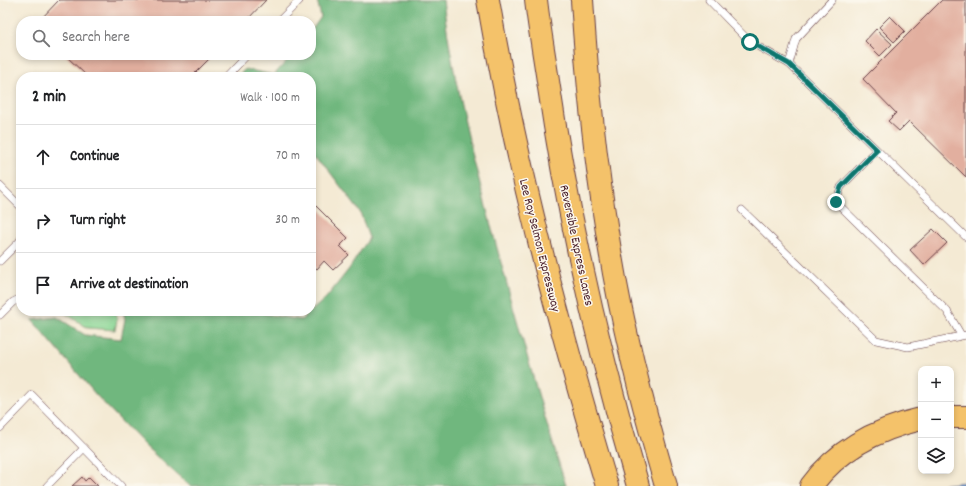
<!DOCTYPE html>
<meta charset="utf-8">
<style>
body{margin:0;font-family:Dekko,sans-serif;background:#f2f2f2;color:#202124}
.controls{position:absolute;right:12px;bottom:12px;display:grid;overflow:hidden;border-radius:8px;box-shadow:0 2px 6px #0003}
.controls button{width:36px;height:36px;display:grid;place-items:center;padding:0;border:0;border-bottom:1px solid #e0e0e0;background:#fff;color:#202124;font:20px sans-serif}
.stop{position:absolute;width:12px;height:12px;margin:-9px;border:3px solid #0f766e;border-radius:50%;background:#fff}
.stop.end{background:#0f766e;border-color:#fff;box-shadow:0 1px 4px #0008}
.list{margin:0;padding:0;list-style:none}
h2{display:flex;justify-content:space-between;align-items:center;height:52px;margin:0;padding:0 16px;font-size:17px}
h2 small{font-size:13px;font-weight:400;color:#757577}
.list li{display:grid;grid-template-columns:26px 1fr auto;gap:12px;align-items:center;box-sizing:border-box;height:64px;padding:0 16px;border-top:1px solid #e0e0e0}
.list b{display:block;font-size:15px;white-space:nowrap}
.list em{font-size:13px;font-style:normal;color:#757577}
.icon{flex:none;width:22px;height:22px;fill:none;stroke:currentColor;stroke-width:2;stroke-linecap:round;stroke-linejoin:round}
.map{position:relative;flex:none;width:966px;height:486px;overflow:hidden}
.search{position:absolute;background:#fff;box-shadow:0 2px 6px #0003;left:16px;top:16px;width:300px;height:44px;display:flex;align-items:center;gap:10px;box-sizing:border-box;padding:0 14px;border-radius:16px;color:#757577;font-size:15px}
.panel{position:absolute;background:#fff;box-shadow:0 2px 6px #0003;left:16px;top:72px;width:300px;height:244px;border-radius:16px}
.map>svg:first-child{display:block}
</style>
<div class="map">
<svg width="966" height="486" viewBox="0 0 966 486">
<rect width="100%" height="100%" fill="#fbf7ec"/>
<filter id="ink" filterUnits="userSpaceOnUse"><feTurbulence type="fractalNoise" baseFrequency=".025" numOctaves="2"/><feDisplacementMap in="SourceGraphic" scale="8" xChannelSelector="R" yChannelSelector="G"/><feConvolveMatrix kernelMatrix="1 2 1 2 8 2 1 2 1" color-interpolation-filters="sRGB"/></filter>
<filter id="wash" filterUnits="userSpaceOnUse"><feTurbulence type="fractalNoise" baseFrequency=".012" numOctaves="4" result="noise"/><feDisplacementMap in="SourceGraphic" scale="16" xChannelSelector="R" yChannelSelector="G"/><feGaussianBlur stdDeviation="0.9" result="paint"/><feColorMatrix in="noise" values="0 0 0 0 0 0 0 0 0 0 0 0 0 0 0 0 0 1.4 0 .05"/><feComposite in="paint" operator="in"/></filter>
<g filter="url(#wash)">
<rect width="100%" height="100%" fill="#f4ead4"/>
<polygon fill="#8ad694" stroke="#6a7a60" points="62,311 116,311 117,320 115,330 88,328"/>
<path fill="#6fb77e" stroke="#5c6b54" d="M317,0H443C453,84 475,166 497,248C519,328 541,407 566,486H190L145,446L97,396L32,320L57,317L85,335L121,339L125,319L123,311H260L265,314L301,320L326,298L349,269L369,238L360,212L317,155L311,150V77H237L245,69L274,75L292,55H311V31L321,17Z"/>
<polygon fill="#6aa0d7" stroke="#5a6081" points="966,482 966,486 930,486 931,486"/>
<g id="blocks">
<g fill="#e2af9f">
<polygon points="59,0 266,0 246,21 39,21"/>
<polygon points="942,0 966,0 966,177 909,121 899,131 888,121 896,113 863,79"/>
<polygon points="890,16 905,31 894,42 879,27"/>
<polygon points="876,29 892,44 880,56 865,41"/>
<polygon points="65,55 213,55 191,77 88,77"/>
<polygon points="311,201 348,238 340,246 349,255 333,270 324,261 317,269 311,264"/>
<polygon points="933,229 947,243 924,265 910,250"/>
<polygon points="82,477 85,481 89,477 98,486 72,486"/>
</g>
</g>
</g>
<g filter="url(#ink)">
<use href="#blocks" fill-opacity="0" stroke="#643d44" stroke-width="1"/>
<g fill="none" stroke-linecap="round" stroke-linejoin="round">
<g stroke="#643d44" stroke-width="8">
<g id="service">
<polyline points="709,0 750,42 789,64"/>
<polyline points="832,0 796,39 789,64 966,237"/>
<polyline points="279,21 299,1 298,0"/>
<polyline points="226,77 247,55"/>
<polyline points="877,150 841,187 836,202 947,311 961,335"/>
<polyline points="0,186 21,207"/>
<polyline points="742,210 876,340 908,347 966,335"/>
<polyline points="0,261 19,242 21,239"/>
<polyline points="0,315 13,302 21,298"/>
<polyline points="0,428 32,395 84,448"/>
<polyline points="47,486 84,448 121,486"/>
</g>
</g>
<g stroke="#643d44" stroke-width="24">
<g id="motorway">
<path d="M488,0C516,165 559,326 607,486"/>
<path d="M536,0C539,27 544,54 548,81C568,218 599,353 638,486"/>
<path d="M582,0C587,80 595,159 608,238C621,322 642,404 666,486"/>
<polyline points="951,417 966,417"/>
<path d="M811,486C838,449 877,429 921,419"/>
</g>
</g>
<use href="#service" stroke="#fff" stroke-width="7"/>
<use href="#motorway" stroke="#f4c26a" stroke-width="22"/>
</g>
</g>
<g fill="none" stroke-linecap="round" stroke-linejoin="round" filter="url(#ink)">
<polyline stroke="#0f766e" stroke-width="5" points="750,42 789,64 877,150 841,187 836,202"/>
</g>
<g text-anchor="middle" stroke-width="3" stroke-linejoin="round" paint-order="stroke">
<g font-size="13" fill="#4a1f2b" stroke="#fbf7ec">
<text transform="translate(541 245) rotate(76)" y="5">Lee Roy Selmon Expressway</text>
<text transform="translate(578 245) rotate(78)" y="5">Reversible Express Lanes</text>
</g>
</g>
</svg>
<div class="controls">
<button>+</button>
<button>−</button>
<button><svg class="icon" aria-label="layers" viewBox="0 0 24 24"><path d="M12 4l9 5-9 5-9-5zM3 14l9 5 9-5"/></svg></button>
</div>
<div class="stop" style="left:750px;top:42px"></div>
<div class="stop end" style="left:836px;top:202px"></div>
<div class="search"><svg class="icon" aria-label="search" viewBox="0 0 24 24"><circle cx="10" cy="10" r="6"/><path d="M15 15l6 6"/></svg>Search here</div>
<section class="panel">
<h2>2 min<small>Walk · 100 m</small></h2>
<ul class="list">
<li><svg class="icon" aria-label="ahead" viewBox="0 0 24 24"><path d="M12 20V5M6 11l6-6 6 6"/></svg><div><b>Continue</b></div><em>70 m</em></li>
<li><svg class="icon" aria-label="right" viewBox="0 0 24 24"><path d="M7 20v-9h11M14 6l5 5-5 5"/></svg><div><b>Turn right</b></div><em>30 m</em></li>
<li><svg class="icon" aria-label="arrive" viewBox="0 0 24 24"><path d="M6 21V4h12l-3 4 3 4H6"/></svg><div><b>Arrive at destination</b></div></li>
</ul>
</section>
</div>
